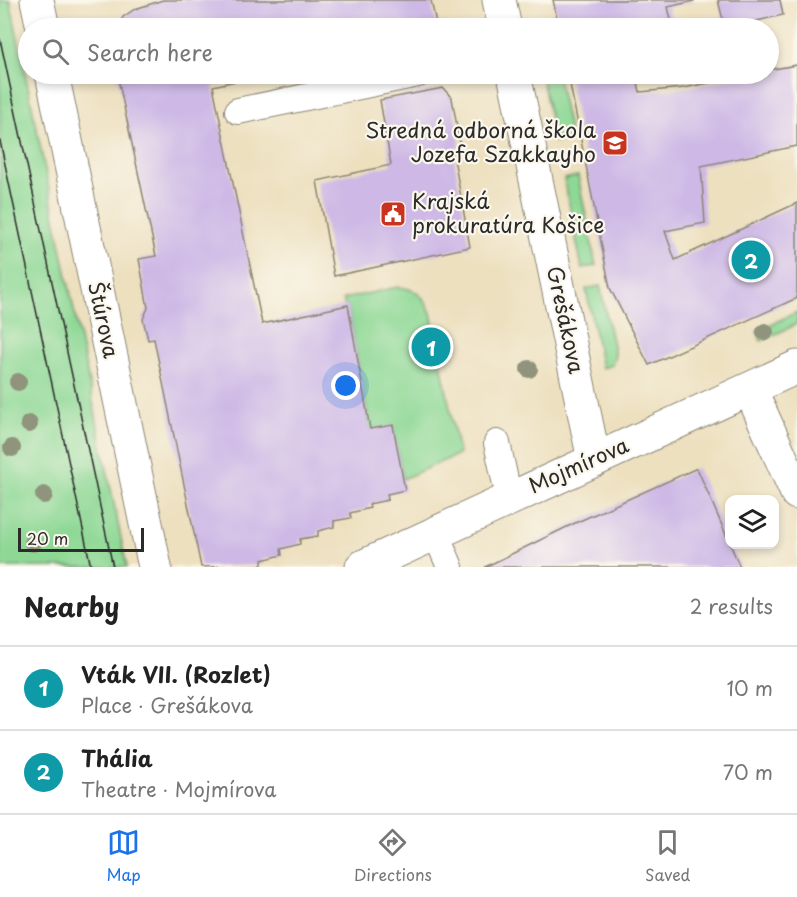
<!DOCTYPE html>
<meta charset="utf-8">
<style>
body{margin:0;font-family:"Playpen Sans",sans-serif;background:#f6f6f6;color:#222}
.controls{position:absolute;right:18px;bottom:18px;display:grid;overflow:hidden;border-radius:12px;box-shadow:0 3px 9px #0003}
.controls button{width:54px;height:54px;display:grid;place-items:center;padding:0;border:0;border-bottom:2px solid #e0e0e0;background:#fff;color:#222;font:30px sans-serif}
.scale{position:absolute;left:18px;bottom:15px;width:126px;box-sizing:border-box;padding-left:6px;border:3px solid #2b2b2b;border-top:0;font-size:16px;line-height:21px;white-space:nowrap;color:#2b2b2b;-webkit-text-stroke:4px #fbf7ec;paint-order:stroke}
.you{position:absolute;left:346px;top:386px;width:21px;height:21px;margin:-15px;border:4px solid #fff;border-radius:50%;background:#1a73e8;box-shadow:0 0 0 9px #1a73e833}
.badge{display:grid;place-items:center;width:39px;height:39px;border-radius:50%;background:#1a73e8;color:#fff;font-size:20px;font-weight:700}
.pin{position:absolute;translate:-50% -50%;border:3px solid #fff;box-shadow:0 2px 6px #0006}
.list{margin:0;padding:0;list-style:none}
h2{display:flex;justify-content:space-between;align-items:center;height:78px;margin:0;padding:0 24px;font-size:26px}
h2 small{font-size:20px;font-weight:400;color:#767676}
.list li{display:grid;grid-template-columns:39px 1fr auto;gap:18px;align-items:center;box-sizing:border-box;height:84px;padding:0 24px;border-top:2px solid #e0e0e0}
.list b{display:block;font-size:22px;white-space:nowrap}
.list p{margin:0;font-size:20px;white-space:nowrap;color:#767676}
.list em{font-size:20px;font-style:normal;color:#767676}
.icon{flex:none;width:33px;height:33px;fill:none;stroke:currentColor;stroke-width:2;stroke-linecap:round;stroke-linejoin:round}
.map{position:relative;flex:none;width:797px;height:567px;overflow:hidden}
.search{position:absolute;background:#fff;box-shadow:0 3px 9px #0003;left:18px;right:18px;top:18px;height:66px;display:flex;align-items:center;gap:15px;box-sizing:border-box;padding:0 21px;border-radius:33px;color:#767676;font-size:22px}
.sheet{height:246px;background:#fff}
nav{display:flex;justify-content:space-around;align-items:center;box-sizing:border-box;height:84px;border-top:2px solid #e0e0e0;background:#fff;font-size:16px;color:#767676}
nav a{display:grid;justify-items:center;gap:3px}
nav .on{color:#1a73e8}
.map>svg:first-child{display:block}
</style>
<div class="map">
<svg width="797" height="567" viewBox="0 0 797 567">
<rect width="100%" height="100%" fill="#fbf7ec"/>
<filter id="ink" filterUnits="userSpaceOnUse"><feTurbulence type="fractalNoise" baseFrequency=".0167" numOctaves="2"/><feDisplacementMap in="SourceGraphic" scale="12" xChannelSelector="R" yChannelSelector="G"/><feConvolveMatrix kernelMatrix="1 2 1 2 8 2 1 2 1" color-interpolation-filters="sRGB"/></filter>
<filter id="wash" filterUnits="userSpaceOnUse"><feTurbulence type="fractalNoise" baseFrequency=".008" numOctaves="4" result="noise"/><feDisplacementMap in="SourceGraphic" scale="24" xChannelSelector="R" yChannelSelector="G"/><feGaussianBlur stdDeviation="1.35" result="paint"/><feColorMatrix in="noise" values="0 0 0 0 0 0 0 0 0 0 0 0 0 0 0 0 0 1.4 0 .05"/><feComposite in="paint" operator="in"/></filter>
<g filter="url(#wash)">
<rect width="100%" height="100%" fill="#ede0bf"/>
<g fill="#8ed895" stroke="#5c8260" stroke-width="1.5">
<polygon points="0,0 10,0 127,567 0,567"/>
<polygon points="541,74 557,74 571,139 555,142"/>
<polygon points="578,176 596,266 582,268 564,179"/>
<polygon points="600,286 615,355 612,365 602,368 586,289"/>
<path d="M398,287C417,289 424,296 431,313L459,454L403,479L393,426L370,429L348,306H345L343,299Z"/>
<polygon points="797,312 797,324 761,341 757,331"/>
</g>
<g id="blocks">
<g fill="#cdb8e6">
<polygon points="163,0 431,0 437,28 118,28 123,17 135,9"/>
<polygon points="553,0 694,0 694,1 668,7 673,28 559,28"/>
<polygon points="718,0 780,0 783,15 725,28"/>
<polygon points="797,65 797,146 701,166 705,223 665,231 675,260 797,203 797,298 649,365 610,288 568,74 636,74 640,92 684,88 754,74 768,74 768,70"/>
<polygon points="117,74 267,74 213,86 262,324 348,305 370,429 393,425 405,490 387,494 388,500 369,504 370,508 350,513 351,518 334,521 334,527 318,531 318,536 300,539 300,544 281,549 282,555 262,560 262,565 201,567 154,339 148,340 143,319 148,308 139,259 156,256"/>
<polygon points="283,74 323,74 323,75 284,82"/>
<polygon points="443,88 452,98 460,144 453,153 470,247 334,276 317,181 391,165 380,100"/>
<polygon points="697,468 740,567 485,567 573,524"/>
</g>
</g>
</g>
<g filter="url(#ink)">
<use href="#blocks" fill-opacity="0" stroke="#8c8675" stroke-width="1.5"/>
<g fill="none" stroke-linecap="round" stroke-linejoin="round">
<g stroke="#8c8675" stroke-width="28">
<g id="service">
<polyline points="238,111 418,74"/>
<polyline points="497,443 509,498"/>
<polyline points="435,532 450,567"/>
</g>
</g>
<g stroke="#8c8675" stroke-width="35">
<g id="minor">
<polyline points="499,0 505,28"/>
<polyline points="514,74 594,460"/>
<polyline points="750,389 797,493"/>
<polyline points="362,567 797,367"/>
</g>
</g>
<g stroke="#8c8675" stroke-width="35">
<g id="tertiary">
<polyline points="37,0 43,28"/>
<polyline points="52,74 155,567"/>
</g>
</g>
<use href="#service" stroke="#fff" stroke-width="26"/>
<use href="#minor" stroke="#fff" stroke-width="33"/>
<use href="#tertiary" stroke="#fff" stroke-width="33"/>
<g stroke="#2b2b2b" stroke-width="1.5">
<polyline points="0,39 113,567"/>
<polyline points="0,141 91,567"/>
</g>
</g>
<g fill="#90947c">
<circle cx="765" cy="332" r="9"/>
<circle cx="529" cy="369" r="9"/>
<circle cx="18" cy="382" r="9"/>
<circle cx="29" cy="424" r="9"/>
<circle cx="12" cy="448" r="9"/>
<circle cx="44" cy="495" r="9"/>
<circle cx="33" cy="543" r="9"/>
</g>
</g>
<defs>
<g id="school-square" transform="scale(1.35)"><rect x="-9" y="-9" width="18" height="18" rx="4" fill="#c8321e" stroke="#fbf7ec"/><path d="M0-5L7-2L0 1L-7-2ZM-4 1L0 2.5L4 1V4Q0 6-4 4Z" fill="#fff"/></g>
<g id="civic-square" transform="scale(1.35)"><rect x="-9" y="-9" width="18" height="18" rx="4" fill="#c8321e" stroke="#fbf7ec"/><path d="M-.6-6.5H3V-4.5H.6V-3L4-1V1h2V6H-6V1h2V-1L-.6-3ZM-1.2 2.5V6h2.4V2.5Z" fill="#fff"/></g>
</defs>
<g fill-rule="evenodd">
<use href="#school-square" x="615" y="143"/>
<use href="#civic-square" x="393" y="214"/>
</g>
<g text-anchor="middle" stroke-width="4.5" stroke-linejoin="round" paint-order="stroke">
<g font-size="21" fill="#2b2b2b" stroke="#fbf7ec" text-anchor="end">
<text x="596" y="138">Stredná odborná škola<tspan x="596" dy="24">Jozefa Szakkayho</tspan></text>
<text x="412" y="209" text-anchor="start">Krajská<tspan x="412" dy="24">prokuratúra Košice</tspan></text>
</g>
<g font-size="21" fill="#2b2b2b" stroke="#fbf7ec">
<text transform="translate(103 320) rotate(78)" y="7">Štúrova</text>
<text transform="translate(565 320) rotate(78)" y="7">Grešákova</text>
<text transform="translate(579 466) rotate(-24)" y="7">Mojmírova</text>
</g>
</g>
</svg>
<div class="controls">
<button><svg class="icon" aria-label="layers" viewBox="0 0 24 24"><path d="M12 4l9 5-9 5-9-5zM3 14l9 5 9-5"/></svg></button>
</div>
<div class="scale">20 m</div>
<div class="you"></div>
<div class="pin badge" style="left:431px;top:347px;background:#0f9aa8">1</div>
<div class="pin badge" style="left:751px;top:260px;background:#0f9aa8">2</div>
<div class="search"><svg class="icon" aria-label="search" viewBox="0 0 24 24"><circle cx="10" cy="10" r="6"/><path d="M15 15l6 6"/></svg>Search here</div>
</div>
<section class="sheet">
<h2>Nearby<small>2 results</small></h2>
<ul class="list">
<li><span class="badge" style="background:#0f9aa8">1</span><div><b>Vták VII. (Rozlet)</b><p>Place · Grešákova</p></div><em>10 m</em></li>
<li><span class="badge" style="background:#0f9aa8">2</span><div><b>Thália</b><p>Theatre · Mojmírova</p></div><em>70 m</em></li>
</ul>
</section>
<nav>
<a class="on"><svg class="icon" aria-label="map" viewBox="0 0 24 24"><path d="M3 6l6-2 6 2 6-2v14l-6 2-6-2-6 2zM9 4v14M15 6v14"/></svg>Map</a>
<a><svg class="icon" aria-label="directions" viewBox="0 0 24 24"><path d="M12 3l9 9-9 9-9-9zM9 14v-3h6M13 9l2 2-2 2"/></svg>Directions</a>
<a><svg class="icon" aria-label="saved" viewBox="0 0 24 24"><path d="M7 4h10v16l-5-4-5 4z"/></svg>Saved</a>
</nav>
